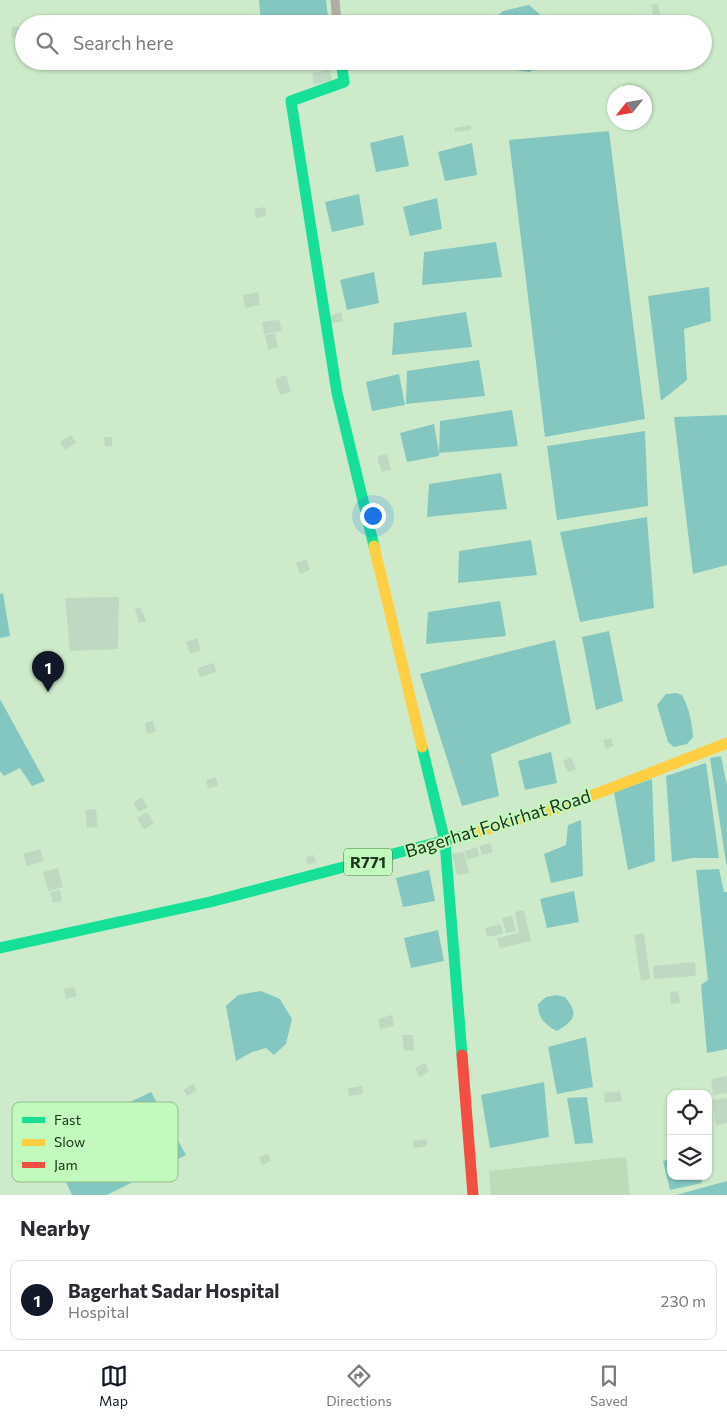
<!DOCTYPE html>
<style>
body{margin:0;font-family:Commissioner,sans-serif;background:#f2f2f3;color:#2b2b33}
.controls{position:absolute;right:15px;bottom:15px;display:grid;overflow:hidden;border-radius:10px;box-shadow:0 1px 4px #0004}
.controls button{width:45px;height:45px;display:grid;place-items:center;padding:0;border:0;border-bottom:1px solid #e1e1e2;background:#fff;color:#2b2b33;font:25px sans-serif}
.compass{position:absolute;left:607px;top:85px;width:45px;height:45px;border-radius:50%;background:#fff;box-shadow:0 1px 4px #0004;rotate:239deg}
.you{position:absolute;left:372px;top:515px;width:18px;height:18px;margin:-12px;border:4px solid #fff;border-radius:50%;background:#1a73e8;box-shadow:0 0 0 8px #1a73e833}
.badge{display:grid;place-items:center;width:32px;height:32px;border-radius:50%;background:#111827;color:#fff;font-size:16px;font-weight:700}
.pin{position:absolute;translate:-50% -41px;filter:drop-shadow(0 1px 2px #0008)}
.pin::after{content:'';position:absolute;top:26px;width:18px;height:15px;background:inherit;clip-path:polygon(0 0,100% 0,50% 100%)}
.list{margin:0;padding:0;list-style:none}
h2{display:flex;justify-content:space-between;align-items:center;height:65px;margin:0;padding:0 20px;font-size:21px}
h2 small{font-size:16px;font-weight:400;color:#7c7c81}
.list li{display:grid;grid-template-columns:32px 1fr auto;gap:15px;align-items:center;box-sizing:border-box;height:80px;margin:0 10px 10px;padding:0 10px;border:1px solid #e1e1e2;border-radius:10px}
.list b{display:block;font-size:19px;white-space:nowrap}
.list p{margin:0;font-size:16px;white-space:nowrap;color:#7c7c81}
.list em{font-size:16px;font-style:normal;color:#7c7c81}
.icon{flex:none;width:28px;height:28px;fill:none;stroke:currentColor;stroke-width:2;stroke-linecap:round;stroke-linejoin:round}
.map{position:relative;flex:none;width:727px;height:1195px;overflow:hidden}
.search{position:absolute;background:#fff;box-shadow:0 1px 4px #0004;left:15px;right:15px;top:15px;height:55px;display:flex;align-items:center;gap:12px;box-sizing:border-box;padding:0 18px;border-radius:28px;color:#7c7c81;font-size:19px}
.sheet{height:155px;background:#fff}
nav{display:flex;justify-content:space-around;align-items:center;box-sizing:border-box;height:70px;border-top:1px solid #e1e1e2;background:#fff;font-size:14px;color:#7c7c81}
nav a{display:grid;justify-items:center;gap:2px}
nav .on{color:#111827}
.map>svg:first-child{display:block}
</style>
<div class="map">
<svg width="727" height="1195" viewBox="0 0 727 1195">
<rect width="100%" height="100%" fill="#cdebca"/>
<polygon fill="#bddab9" points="626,1157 630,1195 491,1195 489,1171"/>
<g fill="#84c7c1">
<polygon points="259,0 326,0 329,24 261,24"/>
<polygon points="529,5 544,18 545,24 489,24 503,11"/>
<polygon points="498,61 544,61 530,72 505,69"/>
<polygon points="609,131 645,419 545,437 509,140"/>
<polygon points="403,135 409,166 376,172 370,143"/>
<polygon points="472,143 477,175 445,181 438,152"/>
<polygon points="359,194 364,225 332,232 325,202"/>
<polygon points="437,198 442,229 410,236 403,207"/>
<polygon points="496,242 502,277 422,285 424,252"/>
<polygon points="374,272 379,303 347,310 340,280"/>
<polygon points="709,287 711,321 684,329 687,380 661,401 648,296"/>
<polygon points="466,312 472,347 392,355 394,323"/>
<polygon points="479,360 485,396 406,404 407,371"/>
<polygon points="399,374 405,405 372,411 366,382"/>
<polygon points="512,410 518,446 439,453 439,456 407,462 400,433 434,424 439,453 440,421"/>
<polygon points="727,415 727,565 693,574 674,417"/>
<polygon points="645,431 648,506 557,520 547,446"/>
<polygon points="501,473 507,509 427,517 429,484"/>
<polygon points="647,517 654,608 580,622 560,532"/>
<polygon points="531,540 537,575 458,583 459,551"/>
<polygon points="3,593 10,636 0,638 0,594"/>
<polygon points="500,601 506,636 426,644 428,612"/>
<polygon points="609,631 623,701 596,710 582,637"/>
<polygon points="555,640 571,723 491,754 499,796 462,806 420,674"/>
<path d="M677,693L682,695C689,708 692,722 693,737L687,744L674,747L668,742L657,705L666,694Z"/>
<polygon points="0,699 45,781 32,786 20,768 4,776 0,771"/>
<polygon points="551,752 557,783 525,790 518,761"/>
<polygon points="721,756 727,786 727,869 710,758"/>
<polygon points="706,763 719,858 692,858 672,862 666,776"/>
<polygon points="652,779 655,861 628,870 614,792"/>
<polygon points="581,820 583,876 551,883 544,854 566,845 568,825"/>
<polygon points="719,869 724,892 727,892 727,1049 707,1053 701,985 708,980 696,870"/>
<polygon points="429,870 435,901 403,907 396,878"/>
<polygon points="574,891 579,922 547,928 540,899"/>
<polygon points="438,930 444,961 411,968 404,938"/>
<polygon points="261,991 280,999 292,1019 286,1044 274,1055 266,1048 252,1052 236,1061 226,1006 238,995"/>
<path d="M556,995L565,997C579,1014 575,1020 557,1031C545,1025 538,1018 538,1004L546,997Z"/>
<polygon points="586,1037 593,1087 557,1094 548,1047"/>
<polygon points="544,1082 549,1137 490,1148 481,1095"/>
<polygon points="151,1092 186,1155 107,1195 72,1195 47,1142"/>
<polygon points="587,1097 593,1143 575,1144 567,1098"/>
<polygon points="671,1159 671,1176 701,1176 702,1183 670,1190 663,1161"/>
<polygon points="727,1181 727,1195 676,1195"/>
</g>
<g fill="#bed8c2">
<polygon points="658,4 661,18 654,19 651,5"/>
<polygon points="12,26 21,28 20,39 11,38"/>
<polygon points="330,70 332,81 314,84 312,73"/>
<polygon points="471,125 471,130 455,132 454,128"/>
<polygon points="265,207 266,216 256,218 254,209"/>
<polygon points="258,292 260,305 245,308 243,295"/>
<polygon points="341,312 343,321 330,324 328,316"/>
<polygon points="279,320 282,331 264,334 262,322"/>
<polygon points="275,333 278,347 268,350 265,335"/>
<polygon points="286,375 291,391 280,395 275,379"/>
<polygon points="71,435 76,443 65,450 60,442"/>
<polygon points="104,437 112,437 112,446 105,447"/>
<polygon points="387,454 391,470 382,472 379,463 378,464 378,456"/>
<polygon points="306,559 310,570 300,574 296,563"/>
<polygon points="119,597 118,649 70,651 65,598"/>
<polygon points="141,607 146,621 139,623 135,609"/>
<polygon points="197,638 201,651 190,654 186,642"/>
<polygon points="214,663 216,672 200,677 197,668"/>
<polygon points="153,721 156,731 147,734 145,723"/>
<polygon points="611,738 614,746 606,749 603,740"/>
<polygon points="571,757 576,769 568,772 563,761"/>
<polygon points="216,777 218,786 208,788 206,780"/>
<polygon points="142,797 148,807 139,812 133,803"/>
<polygon points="96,809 98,827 87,828 85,810"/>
<polygon points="147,812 154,823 144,830 137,818"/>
<polygon points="490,843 493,852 482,855 479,846"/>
<polygon points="477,847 479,856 467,860 465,851"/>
<polygon points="40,849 44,861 27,866 23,854"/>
<polygon points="464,852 469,873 457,875 452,854"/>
<polygon points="314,855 316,863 307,864 306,857"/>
<polygon points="58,868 63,887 48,891 43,872"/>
<polygon points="60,890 62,901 53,903 50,892"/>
<polygon points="524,910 531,941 500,948 497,938 519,933 515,912"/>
<polygon points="512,916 516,931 506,933 502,918"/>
<polygon points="501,924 503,934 487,937 485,928"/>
<polygon points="644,933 650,979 641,981 634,935"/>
<polygon points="695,962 696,976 654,979 653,966"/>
<polygon points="74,987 77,996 66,999 64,989"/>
<polygon points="678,991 680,1003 671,1004 670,992"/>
<polygon points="392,1015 394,1026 380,1029 378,1019"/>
<polygon points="402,1035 413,1035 414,1050 404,1051"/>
<polygon points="425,1063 429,1071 420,1077 415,1068"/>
<polygon points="727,1076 727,1093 713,1095 711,1079"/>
<polygon points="193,1084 197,1090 187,1096 183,1090"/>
<polygon points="362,1086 363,1094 349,1096 348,1088"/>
<polygon points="620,1091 622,1101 605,1103 604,1093"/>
<polygon points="727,1098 727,1123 716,1125 713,1100"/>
<polygon points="427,1139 427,1146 414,1148 413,1141"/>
<polygon points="268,1154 271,1161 262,1165 259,1157"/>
</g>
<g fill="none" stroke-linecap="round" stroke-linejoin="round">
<polyline stroke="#b1aca6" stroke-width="9" points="335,0 337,24"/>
<g stroke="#16e098" stroke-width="11">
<polyline points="341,61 344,82 291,101 337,393 374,546"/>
<polyline points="422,747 445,842 462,1055"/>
<polyline points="0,948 210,902 477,832"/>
</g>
<g stroke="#ffcf43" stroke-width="11">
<polyline points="374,546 422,747"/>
<polyline points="477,832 565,806 727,743"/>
</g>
<polyline stroke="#f24e42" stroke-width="11" points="462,1055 473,1195"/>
</g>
<g text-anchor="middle" stroke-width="4" stroke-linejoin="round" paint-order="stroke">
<rect fill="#c2f9bc" stroke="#51704d" stroke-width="1" x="344" y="848.5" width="48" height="27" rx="4"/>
<g font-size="16" font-weight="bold" fill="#20351e">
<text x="368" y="868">R771</text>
</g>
<g font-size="18" fill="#20351e" stroke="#c2f9bc">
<text transform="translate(498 824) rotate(-17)" y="6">Bagerhat Fokirhat Road</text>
</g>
</g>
<rect x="12" y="1102" width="166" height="80" rx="8" fill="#c2f9bc" stroke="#91be8d" stroke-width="1"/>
<rect x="22" y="1117" width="23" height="6" fill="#16e098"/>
<rect x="22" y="1139" width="23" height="7" fill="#ffcf43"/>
<rect x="22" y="1162" width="23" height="6" fill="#f24e42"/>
<g font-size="14" fill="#20351e">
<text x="54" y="1125">Fast</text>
<text x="54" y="1147">Slow</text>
<text x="54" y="1170">Jam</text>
</g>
</svg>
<div class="controls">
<button><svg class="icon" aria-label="locate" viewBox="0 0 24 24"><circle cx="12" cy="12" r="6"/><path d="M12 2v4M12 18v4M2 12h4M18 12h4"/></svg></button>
<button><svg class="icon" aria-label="layers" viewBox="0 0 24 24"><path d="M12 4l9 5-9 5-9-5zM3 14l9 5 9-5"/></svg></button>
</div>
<svg class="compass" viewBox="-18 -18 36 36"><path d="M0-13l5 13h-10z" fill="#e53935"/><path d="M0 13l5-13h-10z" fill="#7c7c81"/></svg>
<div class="you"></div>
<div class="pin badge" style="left:48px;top:692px">1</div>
<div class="search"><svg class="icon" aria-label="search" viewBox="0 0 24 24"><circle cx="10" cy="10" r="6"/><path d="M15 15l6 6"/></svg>Search here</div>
</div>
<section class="sheet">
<h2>Nearby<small></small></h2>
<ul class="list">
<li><span class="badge">1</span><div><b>Bagerhat Sadar Hospital</b><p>Hospital</p></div><em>230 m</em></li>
</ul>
</section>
<nav>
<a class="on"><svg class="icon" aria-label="map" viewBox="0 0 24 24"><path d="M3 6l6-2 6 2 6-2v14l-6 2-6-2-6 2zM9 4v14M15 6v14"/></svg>Map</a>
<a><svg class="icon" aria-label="directions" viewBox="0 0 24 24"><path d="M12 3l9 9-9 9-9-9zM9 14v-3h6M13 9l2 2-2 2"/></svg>Directions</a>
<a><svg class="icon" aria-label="saved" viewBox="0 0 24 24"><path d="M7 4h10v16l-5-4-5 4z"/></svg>Saved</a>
</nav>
